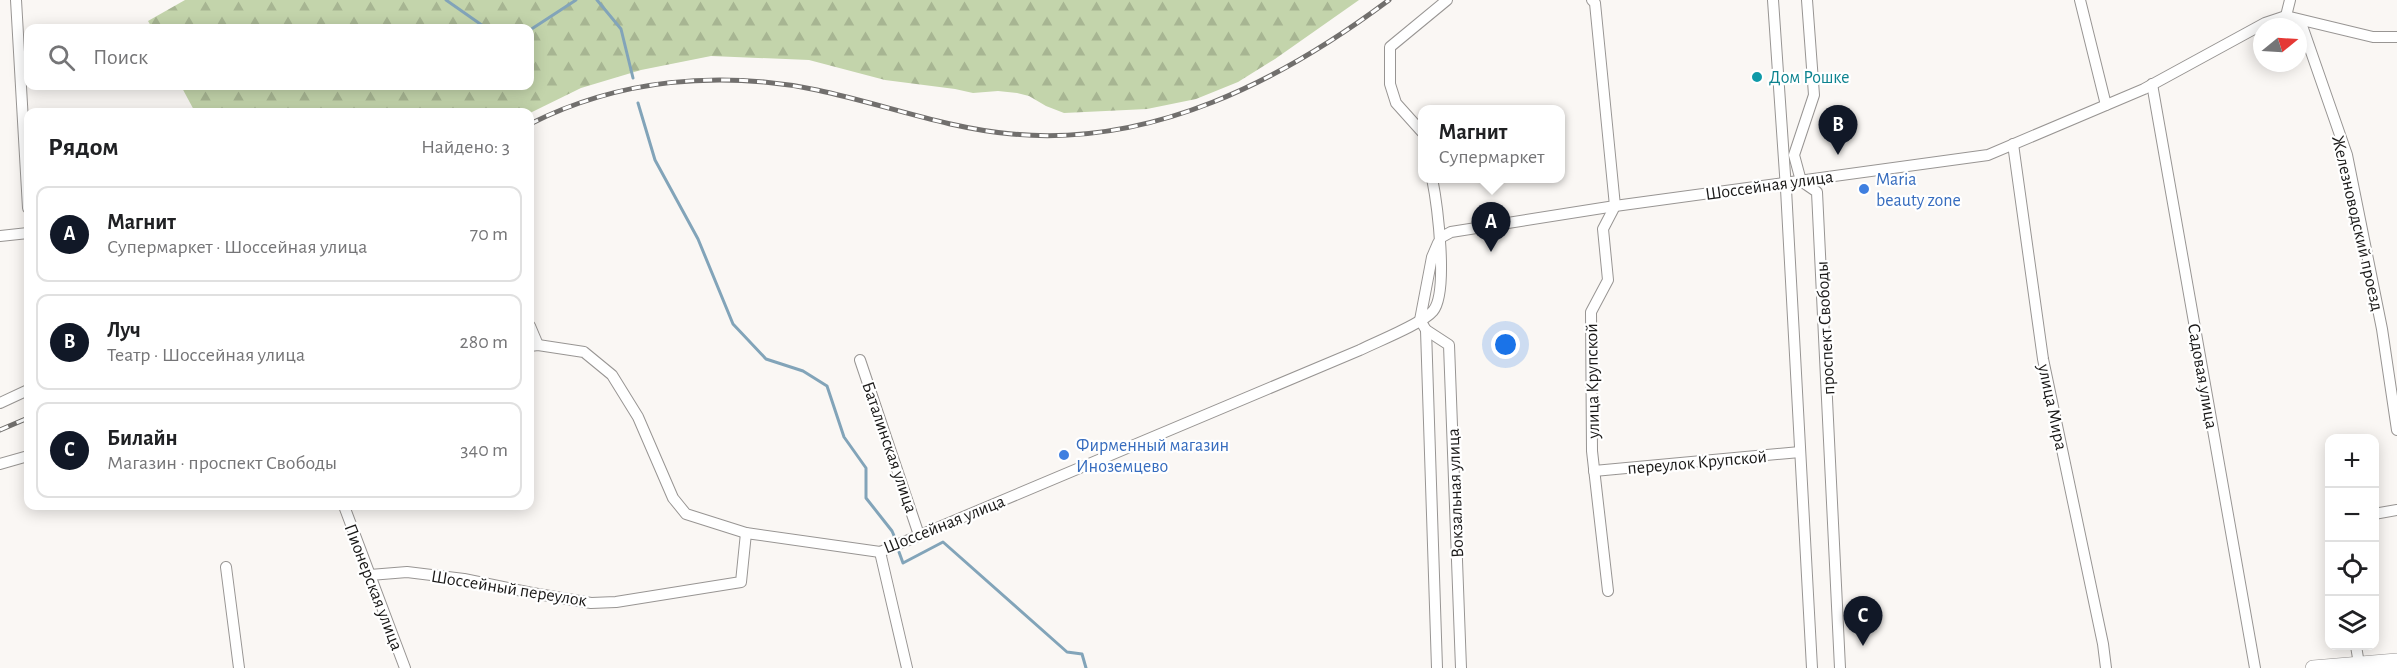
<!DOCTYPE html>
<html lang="ru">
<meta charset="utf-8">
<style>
body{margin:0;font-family:"Alegreya Sans",sans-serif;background:#f6f6f6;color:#202124}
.controls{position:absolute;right:18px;bottom:18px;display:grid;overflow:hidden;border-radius:12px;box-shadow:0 3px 15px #0003}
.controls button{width:54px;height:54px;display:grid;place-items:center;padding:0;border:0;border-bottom:2px solid #e0e0e0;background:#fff;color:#202124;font:30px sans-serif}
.compass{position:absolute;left:2253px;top:18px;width:54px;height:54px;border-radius:50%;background:#fff;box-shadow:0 3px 15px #0003;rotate:72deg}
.you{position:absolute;left:1506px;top:345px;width:21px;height:21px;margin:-15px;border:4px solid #fff;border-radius:50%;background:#1a73e8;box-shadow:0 0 0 9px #1a73e833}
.badge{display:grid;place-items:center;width:39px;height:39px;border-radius:50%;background:#111827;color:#fff;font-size:20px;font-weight:700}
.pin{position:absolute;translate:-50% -50px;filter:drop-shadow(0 2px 3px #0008)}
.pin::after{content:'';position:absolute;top:32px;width:21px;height:18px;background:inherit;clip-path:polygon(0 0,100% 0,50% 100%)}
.popup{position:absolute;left:1418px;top:105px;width:147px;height:78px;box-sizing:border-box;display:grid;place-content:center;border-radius:12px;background:#fff;filter:drop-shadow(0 2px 4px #0005);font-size:20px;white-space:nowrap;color:#757577}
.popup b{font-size:22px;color:#202124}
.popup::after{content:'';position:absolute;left:50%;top:100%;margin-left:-12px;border:12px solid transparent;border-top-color:#fff}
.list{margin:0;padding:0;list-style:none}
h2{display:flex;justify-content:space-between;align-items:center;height:78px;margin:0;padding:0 24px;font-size:26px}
h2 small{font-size:20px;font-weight:400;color:#757577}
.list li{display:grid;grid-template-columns:39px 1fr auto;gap:18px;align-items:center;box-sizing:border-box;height:96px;margin:0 12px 12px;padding:0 12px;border:2px solid #e0e0e0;border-radius:12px}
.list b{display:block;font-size:22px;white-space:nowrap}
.list p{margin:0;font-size:20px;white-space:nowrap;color:#757577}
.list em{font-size:20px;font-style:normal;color:#757577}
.icon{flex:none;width:33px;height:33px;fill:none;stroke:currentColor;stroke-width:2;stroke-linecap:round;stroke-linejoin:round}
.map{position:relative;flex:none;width:2397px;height:668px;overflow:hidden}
.search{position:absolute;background:#fff;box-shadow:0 3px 15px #0003;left:24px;top:24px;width:510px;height:66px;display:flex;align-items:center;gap:15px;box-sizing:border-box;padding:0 21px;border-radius:12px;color:#757577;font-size:22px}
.panel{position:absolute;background:#fff;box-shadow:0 3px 15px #0003;left:24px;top:108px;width:510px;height:402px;border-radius:12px}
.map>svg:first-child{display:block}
</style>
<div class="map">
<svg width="2397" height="668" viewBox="0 0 2397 668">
<defs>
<pattern id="forest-firs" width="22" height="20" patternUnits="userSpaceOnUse" patternTransform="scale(1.5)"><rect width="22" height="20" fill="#c3d4ab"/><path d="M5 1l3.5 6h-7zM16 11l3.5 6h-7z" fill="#a7b592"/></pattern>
</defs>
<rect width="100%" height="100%" fill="#faf7f4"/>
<polygon fill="url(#forest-firs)" points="185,0 1359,0 1275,59 1238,82 1196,99 1147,109 1064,113 1046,106 1029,96 1017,93 998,91 973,93 955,89 885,80 809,60 711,56 641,70 581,88 530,113 195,112 181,86 530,86 530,28 152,28 148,21"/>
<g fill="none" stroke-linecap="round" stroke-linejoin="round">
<g stroke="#82a4b9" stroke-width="3">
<polyline points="446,0 486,28"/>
<polyline points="597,0 621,29 633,78"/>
<polyline points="530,30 576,0"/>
<polyline points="638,103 655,160 698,239 733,324 766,359 803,371 827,386 844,437 866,468 866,498 892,531 895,538"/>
<polyline points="899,552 903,563 943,542 1067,652 1082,654 1086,668"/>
</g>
<g stroke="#989593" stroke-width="12">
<g id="minor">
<polyline points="16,0 28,208"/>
<polyline points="1592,0 1595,3 1615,206 1603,229 1608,280 1591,312 1592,451 1608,591"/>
<polyline points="1773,0 1786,189 1812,668"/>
<polyline points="1807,0 1814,95 1794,155 1801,181 1817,192 1840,668"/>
<polyline points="2080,0 2106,105"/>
<polyline points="2286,16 2290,0"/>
<polyline points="2300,20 2347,155 2382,329 2397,430"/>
<polyline points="2152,84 2255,668"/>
<polyline points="1422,132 1396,103 1390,84 1390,47 1447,0"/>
<polyline points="2013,144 2043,359 2103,644 2106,668"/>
<polyline points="0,236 28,233"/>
<polyline points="1440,238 1451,232 1615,206 1988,155 2144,89 2265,23 2286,16 2373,37 2397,37"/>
<polyline points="1438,243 1432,257 1420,320 1426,330 1449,345 1461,668"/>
<polyline points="530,326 538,345"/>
<polyline points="1426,330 1437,668"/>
<path d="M530,346L538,345L584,352L612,375L638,417L673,498L686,514L746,533L880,552L1360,350C1378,341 1422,324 1433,311C1449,292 1437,203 1432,178"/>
<polyline points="860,360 919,535"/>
<polyline points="0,403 28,390"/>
<polyline points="0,464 28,456"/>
<polyline points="1594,471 1800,452"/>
<polyline points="344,506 405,668"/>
<polyline points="2374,514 2397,510"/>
<polyline points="880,552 907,668"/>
<polyline points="226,567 239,668"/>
<polyline points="370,575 407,572 464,579 532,593 591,603 616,602 741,582 746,533"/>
<polyline points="2356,646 2359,664"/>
</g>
</g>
<g stroke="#989593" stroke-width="16">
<polyline id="secondary" points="2313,668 2397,661"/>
</g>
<use href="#minor" stroke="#fff" stroke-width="10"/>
<use href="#secondary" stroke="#fff" stroke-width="15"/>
<g stroke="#716f6d" stroke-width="5">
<g id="rail">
<path d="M530,124C619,79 719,70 817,90C883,104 945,128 1012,134C1152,147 1281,81 1389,0"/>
<polyline points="0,430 28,418"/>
</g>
</g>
<use href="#rail" stroke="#fff" stroke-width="3" stroke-dasharray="9" stroke-linecap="butt"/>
</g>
<circle fill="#0f9aa8" stroke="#fff" stroke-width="2" cx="1757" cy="77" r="6"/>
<g fill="#3f7fe0" stroke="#fff" stroke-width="2">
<circle cx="1864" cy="189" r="6"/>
<circle cx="1064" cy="455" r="6"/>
</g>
<g text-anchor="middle" stroke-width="4.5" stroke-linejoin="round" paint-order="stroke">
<g font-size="18" fill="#0d838f" stroke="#fff" text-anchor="start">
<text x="1769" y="83">Дом Рошке</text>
</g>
<g font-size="18" fill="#366cbe" stroke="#fff" text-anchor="start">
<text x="1876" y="185">Maria<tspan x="1876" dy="21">beauty zone</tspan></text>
<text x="1076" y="451">Фирменный магазин<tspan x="1076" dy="21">Иноземцево</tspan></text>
</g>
<g font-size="18" fill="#1a1918" stroke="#fff">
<text transform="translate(1769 185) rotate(-8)" y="6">Шоссейная улица</text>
<text transform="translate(2358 223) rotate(77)" y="6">Железноводский проезд</text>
<text transform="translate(1825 328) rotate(-93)" y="6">проспект Свободы</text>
<text transform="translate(2203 376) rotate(80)" y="6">Садовая улица</text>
<text transform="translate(1592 381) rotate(-91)" y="6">улица Крупской</text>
<text transform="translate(2053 407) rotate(78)" y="6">улица Мира</text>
<text transform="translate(890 447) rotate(71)" y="6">Баталинская улица</text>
<text transform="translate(1697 462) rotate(-5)" y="6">переулок Крупской</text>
<text transform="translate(1455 493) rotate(-92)" y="6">Вокзальная улица</text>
<text transform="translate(944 524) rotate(-22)" y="6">Шоссейная улица</text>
<text transform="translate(374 587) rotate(69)" y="6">Пионерская улица</text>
<text transform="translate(509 588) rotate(9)" y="6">Шоссейный переулок</text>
</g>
</g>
</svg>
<div class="controls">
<button>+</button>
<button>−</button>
<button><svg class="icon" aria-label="locate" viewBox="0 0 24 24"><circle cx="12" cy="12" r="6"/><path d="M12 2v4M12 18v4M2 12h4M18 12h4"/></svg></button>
<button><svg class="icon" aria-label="layers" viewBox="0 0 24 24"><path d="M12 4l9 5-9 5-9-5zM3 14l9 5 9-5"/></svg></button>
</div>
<svg class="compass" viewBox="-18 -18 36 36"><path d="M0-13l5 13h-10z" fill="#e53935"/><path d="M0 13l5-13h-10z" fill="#757577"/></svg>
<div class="you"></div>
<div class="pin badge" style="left:1491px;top:252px">A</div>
<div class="popup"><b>Магнит</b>Супермаркет</div>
<div class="pin badge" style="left:1838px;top:155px">B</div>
<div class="pin badge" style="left:1863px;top:646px">C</div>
<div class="search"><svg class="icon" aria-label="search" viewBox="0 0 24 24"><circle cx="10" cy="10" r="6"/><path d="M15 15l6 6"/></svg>Поиск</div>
<section class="panel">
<h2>Рядом<small>Найдено: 3</small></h2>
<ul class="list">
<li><span class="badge">A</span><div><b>Магнит</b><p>Супермаркет · Шоссейная улица</p></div><em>70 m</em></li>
<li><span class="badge">B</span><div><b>Луч</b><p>Театр · Шоссейная улица</p></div><em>280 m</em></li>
<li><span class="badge">C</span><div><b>Билайн</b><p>Магазин · проспект Свободы</p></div><em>340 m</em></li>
</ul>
</section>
</div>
